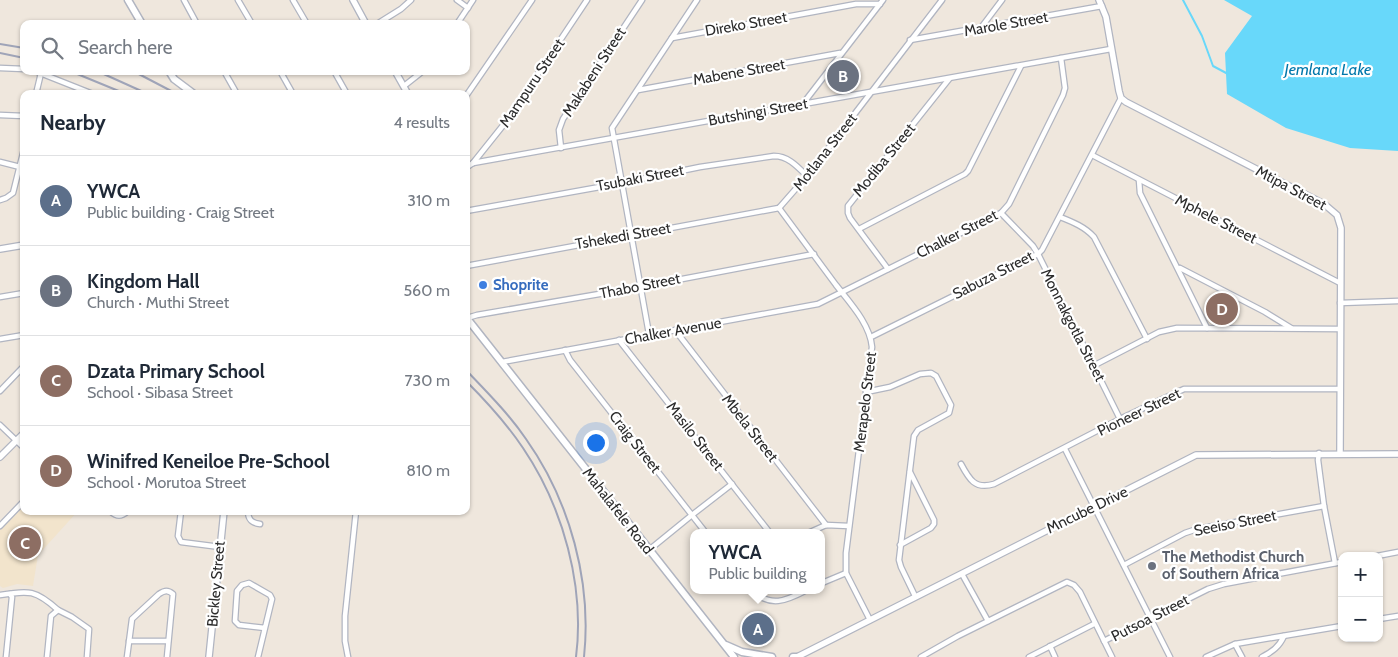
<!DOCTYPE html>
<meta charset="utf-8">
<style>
body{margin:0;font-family:Cabin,sans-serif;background:#f2f2f3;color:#1f2937}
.controls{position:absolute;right:15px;bottom:15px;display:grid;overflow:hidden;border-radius:10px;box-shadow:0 1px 4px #0004}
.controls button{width:45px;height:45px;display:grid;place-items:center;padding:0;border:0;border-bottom:1px solid #e0e1e3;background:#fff;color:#1f2937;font:25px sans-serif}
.you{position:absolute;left:595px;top:442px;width:18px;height:18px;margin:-12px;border:4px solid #fff;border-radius:50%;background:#1a73e8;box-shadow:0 0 0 8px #1a73e833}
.badge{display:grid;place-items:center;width:32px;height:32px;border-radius:50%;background:#d93025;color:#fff;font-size:16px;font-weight:700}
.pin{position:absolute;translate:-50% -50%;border:2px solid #fff;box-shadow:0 1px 5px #0006}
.popup{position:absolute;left:690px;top:529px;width:135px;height:65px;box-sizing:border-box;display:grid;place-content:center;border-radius:10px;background:#fff;filter:drop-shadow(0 1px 4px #0005);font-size:16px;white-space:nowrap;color:#747a83}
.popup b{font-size:19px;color:#1f2937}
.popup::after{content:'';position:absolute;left:50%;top:100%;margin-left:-10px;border:10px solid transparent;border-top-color:#fff}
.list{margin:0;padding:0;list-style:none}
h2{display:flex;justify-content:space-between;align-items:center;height:65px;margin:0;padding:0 20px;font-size:21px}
h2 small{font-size:16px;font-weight:400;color:#747a83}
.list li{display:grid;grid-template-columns:32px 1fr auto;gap:15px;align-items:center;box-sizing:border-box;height:90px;padding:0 20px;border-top:1px solid #e0e1e3}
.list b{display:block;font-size:19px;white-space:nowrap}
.list p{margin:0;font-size:16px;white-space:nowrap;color:#747a83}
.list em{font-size:16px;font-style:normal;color:#747a83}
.icon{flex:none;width:28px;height:28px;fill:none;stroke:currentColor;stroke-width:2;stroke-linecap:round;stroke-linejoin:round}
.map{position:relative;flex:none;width:1398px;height:657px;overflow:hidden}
.search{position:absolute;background:#fff;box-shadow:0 1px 4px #0004;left:20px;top:20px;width:450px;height:55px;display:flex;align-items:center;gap:12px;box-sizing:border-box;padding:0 18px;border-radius:10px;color:#747a83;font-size:19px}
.panel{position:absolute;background:#fff;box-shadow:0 1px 4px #0004;left:20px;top:90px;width:450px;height:425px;border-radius:10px}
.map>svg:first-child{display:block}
</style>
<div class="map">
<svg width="1398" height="657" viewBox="0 0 1398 657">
<rect width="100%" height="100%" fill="#efe7dd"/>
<polygon fill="#f2e4cc" points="24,506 24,511 78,511 38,555 33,586 17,584 3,588 0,586 0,530"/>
<polygon fill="#68d8fa" points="1224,0 1398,0 1398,151 1350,148 1286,128 1227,94 1225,53 1252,16"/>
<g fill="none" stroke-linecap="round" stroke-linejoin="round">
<polyline stroke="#68d8fa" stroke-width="2" points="1183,0 1202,36 1213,66 1228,74"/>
<g stroke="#b1b5c1" stroke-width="7">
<g id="minor">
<polyline points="184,0 197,24"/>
<polyline points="238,0 252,24"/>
<polyline points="293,0 307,24"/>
<polyline points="457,0 468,8"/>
<polyline points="377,24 401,9 411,0"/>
<polyline points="457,24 473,0"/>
<polyline points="980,29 1002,0"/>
<polyline points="672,38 856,4 880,4"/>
<polyline points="910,40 1102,6"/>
<polyline points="0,68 24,69"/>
<polyline points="35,71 93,94"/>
<polyline points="224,71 237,94"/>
<polyline points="280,71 293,94"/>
<polyline points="334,71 347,94"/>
<polyline points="404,86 423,71"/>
<polyline points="638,90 840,53"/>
<polyline points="36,94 41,73"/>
<polyline points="466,96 532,0"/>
<polyline points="802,105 883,0"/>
<polyline points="0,115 24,116"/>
<polyline points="561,148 559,130 563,119 642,0"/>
<polyline points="1092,155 1340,283"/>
<polyline points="0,162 24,168"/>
<polyline points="473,163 505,123 587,0"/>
<polyline points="466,168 473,163 1111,49"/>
<polyline points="1139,180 1140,193 1207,328"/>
<polyline points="0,200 6,198 13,193 24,149"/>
<path d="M779,208C798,234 817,259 836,285C850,303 870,324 872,347L846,553V573L870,620"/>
<polyline points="779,208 807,176 942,0"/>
<path d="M466,211L622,183L700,167L774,156C788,156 797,166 807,176"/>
<polyline points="1001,213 1033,246 1038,254 1120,419"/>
<path d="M1060,217C1073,222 1085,227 1094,237L1147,339"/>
<polyline points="859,229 965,174 968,171 1021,66"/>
<polyline points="466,266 779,208"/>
<polyline points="1180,268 1265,312 1291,328"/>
<polyline points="888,269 850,218 848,213 848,206 949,79"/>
<polyline points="0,297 24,293"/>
<polyline points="1340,303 1398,301"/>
<polyline points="467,318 477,315 640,287 814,254"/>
<polyline points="675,330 826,525"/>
<polyline points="649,334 612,128 697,0"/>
<polyline points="871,337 1038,254 1042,250 1121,98"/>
<polyline points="0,339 24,335"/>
<polyline points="619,340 770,533"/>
<polyline points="565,350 570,360 706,533"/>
<polyline points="502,362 818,304 1001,213 1009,204 1063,95 1065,88 1061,58"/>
<polyline points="1093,366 1159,332 1177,328 1340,329"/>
<polyline points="0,391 24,366"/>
<polyline points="866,392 890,387 920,374 931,373 936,376 951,405 949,413 918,430 914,436 899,560 901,567 915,596"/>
<polyline points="0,425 24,448"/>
<polyline points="1065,449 1170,657"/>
<polyline points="1319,453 1318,460 1324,506 1335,563"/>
<path d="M961,464C969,479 975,490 994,484L1120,419L1184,389H1340"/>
<path d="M110,511C117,517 121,517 128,511"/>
<polyline points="181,511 178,536 181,542 220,547"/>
<path d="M248,511C248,520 252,523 260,524"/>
<polyline points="0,526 24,501"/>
<polyline points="808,533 826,525 849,526"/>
<polyline points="900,545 931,528 934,524 934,520 910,472"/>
<polyline points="649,550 692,515 732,484"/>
<polyline points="1377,556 1398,552"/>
<polyline points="1124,565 1185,533 1197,529 1324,506"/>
<polyline points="962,574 988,621"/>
<polyline points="822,583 846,573"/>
<path d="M752,590C770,608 786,601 807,590"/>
<path d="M0,595C29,590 36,590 58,610"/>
<polyline points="1379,619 1398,616"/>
<polyline points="129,641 168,641"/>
<polyline points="1104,641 1208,589 1224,584 1342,562"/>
<polyline points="1235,644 1242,657"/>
<polyline points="1050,646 1055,657"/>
<polyline points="6,657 12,597 10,594"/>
<polyline points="47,657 51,616 58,610 72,617 89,629 87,657"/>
<path d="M127,657L132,619L159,594C165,590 168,590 173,594L167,657"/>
<polyline points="258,657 272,599 270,595 249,583 242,585 237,591 235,621 239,625 265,628"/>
<polyline points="348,657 345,641 345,616 356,511"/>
<polyline points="921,657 958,636 1067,582 1074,585 1080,592 1112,657"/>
<polyline points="1029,657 1094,624"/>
<polyline points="1206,657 1235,644 1342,626"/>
<path d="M1262,657C1273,651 1279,647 1284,636"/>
</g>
</g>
<g stroke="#b1b5c1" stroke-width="8">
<g id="tertiary">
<polyline points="353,0 366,24"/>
<polyline points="1099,0 1106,17 1119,91 1121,98 1126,102 1324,204 1337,215 1341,228 1340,454"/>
<polyline points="395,71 408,94"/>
<polyline points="0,249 24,245"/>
<polyline points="0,457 24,433"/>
<polyline points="209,657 224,511"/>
<polyline points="797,657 1196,455 1398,454"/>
</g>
</g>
<g stroke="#b1b5c1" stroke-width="9">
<g id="secondary">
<polyline points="128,0 142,24"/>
<polyline points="169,71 174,79 194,94"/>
<polyline points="466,317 734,657"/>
<polyline points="726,645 742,652 772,657"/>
<polyline points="793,657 798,657"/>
</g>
</g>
<use href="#minor" stroke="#fff" stroke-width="4.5"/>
<use href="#tertiary" stroke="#fff" stroke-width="5.5"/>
<use href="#secondary" stroke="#fff" stroke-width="6"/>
<g stroke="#9fa4b8" stroke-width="2">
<polyline points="0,44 24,48"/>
<polyline points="0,53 24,58"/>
<polyline points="70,71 126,94"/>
<polyline points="97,71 148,94"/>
<polyline points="133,71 177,94"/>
<path d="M466,370C487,392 509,414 526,439C570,501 592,582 584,657"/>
<path d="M466,381C487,402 507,424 523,448C563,507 585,586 576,657"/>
</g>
</g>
<circle fill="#3f7fe0" stroke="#fff" stroke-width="2" cx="483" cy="285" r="5"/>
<circle fill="#6b7280" stroke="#fff" stroke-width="2" cx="1152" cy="566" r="5"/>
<g text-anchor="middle" stroke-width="4.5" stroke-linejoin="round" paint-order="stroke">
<g font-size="15" fill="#2c2c2c" stroke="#fff">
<text transform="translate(746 24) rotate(-10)" y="5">Direko Street</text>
<text transform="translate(1006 24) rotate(-10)" y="5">Marole Street</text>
<text transform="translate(594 72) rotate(-57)" y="5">Makabeni Street</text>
<text transform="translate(739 72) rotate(-10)" y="5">Mabene Street</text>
<text transform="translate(532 83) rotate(-56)" y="5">Mampuru Street</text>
<text transform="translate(758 112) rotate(-10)" y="5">Butshingi Street</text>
<text transform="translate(825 152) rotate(-52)" y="5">Motlana Street</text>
<text transform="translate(884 160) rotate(-51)" y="5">Modiba Street</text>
<text transform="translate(640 178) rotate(-11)" y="5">Tsubaki Street</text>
<text transform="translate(1291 188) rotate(28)" y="5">Mtipa Street</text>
<text transform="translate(1216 219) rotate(27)" y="5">Mphele Street</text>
<text transform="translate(957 234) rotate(-27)" y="5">Chalker Street</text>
<text transform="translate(623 236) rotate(-10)" y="5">Tshekedi Street</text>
<text transform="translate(993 275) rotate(-27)" y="5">Sabuza Street</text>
<text transform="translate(640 286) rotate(-11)" y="5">Thabo Street</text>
<text transform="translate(1073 325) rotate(63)" y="5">Monnakgotla Street</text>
<text transform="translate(673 331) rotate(-10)" y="5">Chalker Avenue</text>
<text transform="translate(865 402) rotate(-83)" y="5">Merapelo Street</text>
<text transform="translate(1139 412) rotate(-26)" y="5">Pioneer Street</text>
<text transform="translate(750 428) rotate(52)" y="5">Mbela Street</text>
<text transform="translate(695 436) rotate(52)" y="5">Masilo Street</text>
<text transform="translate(635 442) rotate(52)" y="5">Craig Street</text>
<text transform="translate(1087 510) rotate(-26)" y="5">Mncube Drive</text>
<text transform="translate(618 511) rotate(52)" y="5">Mahalafele Road</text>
<text transform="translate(1235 523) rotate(-11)" y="5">Seeiso Street</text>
<text transform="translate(216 584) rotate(-85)" y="5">Bickley Street</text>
<text transform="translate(1150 618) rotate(-27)" y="5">Putsoa Street</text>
</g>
<g font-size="15" font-weight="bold" fill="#366cbe" stroke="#fff" text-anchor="start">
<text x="493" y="290">Shoprite</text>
</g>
<g font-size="15" font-weight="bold" fill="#5b616d" stroke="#fff" text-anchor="start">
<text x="1162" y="562">The Methodist Church<tspan x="1162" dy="17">of Southern Africa</tspan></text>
</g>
<g font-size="16" font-style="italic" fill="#0177ab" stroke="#fff">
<text x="1328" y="75">Jemlana Lake</text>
</g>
</g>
</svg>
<div class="controls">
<button>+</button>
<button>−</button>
</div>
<div class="you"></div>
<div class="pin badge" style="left:758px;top:629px;background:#5c6f8a">A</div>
<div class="popup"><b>YWCA</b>Public building</div>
<div class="pin badge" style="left:843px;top:76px;background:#6b7280">B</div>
<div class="pin badge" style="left:25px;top:543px;background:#8d6e63">C</div>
<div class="pin badge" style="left:1222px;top:309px;background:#8d6e63">D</div>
<div class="search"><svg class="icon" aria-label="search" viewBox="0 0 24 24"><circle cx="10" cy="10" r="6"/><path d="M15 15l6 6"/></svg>Search here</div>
<section class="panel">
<h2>Nearby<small>4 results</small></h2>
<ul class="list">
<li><span class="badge" style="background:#5c6f8a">A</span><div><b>YWCA</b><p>Public building · Craig Street</p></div><em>310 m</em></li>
<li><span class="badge" style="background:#6b7280">B</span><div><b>Kingdom Hall</b><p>Church · Muthi Street</p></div><em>560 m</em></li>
<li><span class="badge" style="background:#8d6e63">C</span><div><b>Dzata Primary School</b><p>School · Sibasa Street</p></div><em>730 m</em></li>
<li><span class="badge" style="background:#8d6e63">D</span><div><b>Winifred Keneiloe Pre-School</b><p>School · Morutoa Street</p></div><em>810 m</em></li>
</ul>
</section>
</div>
